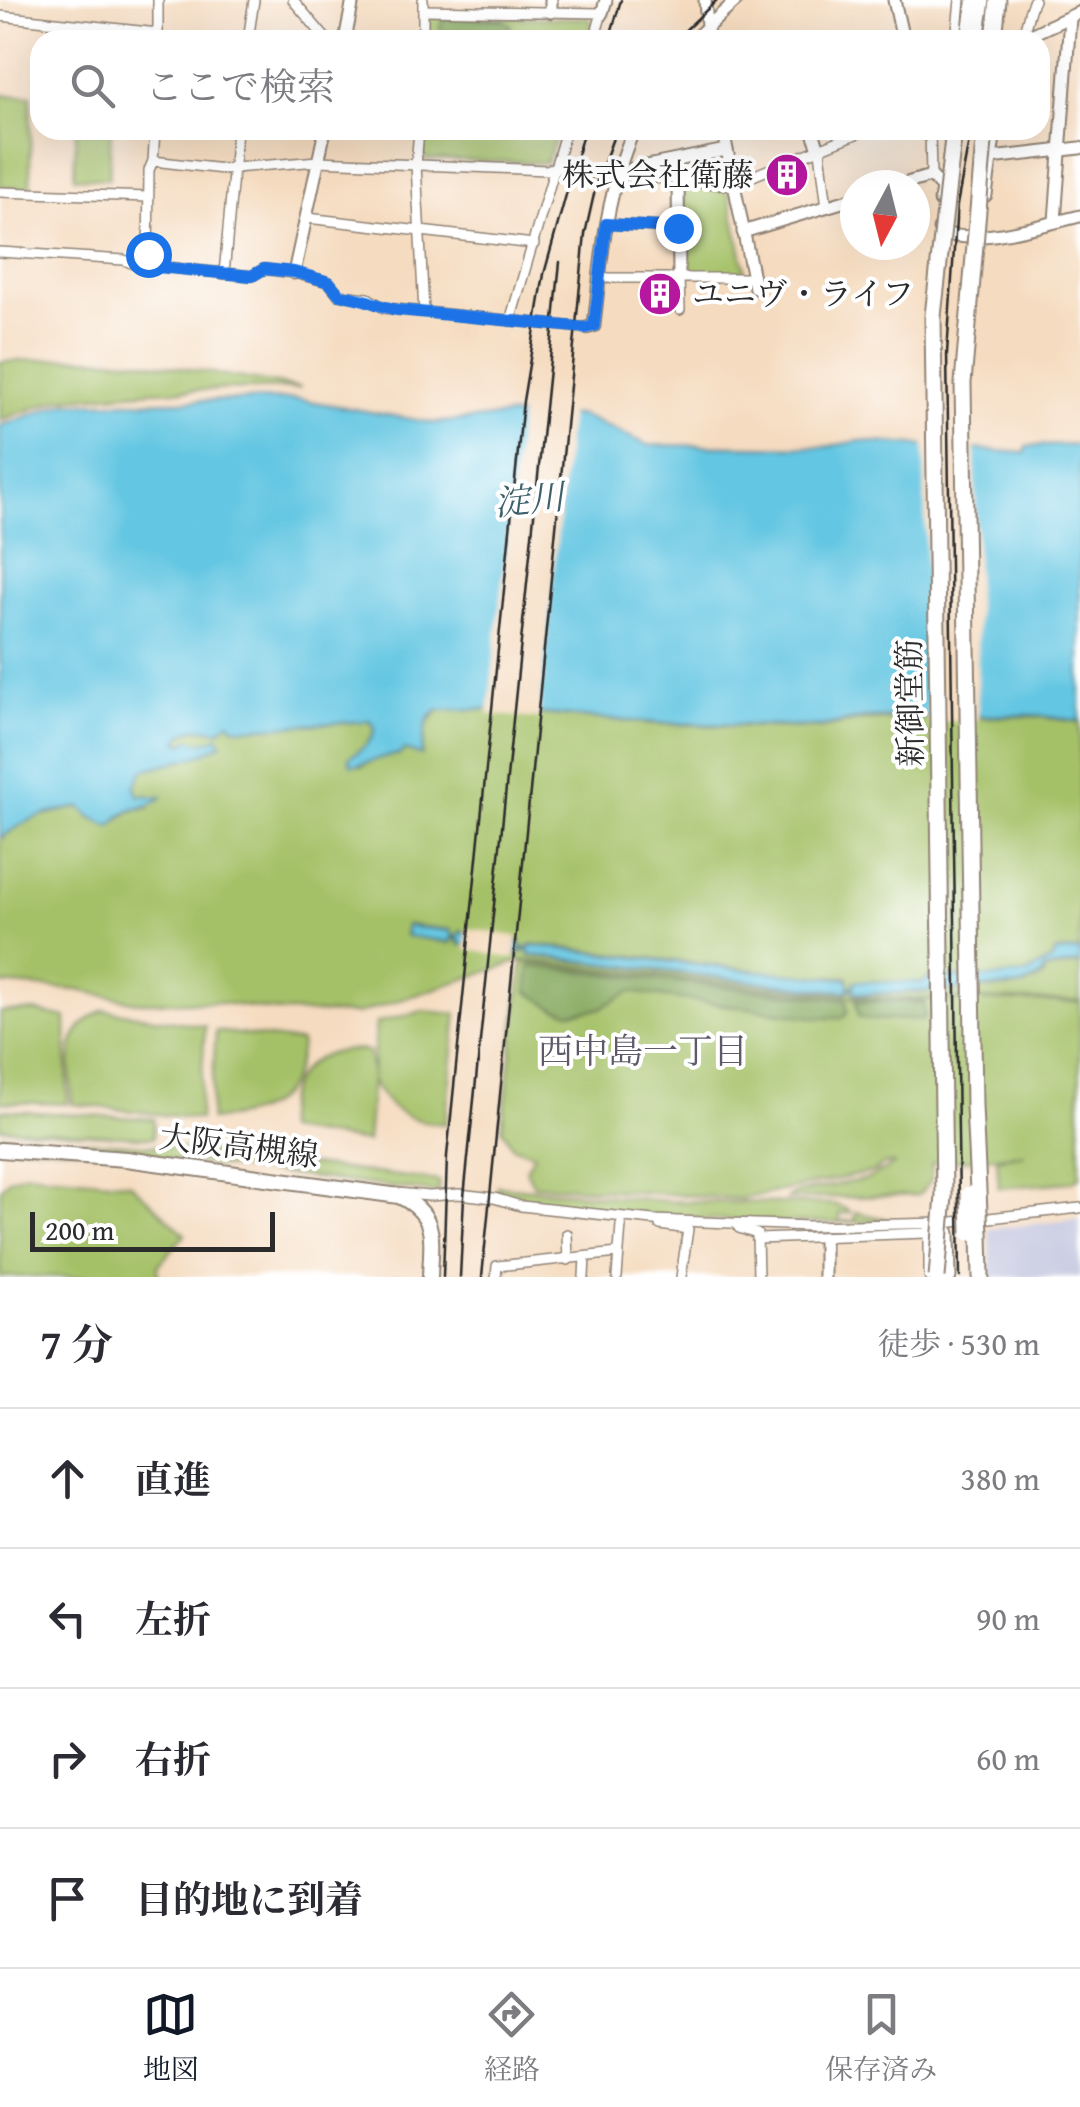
<!DOCTYPE html>
<html lang="ja">
<meta charset="utf-8">
<style>
body{margin:0;font-family:"Gentium Book Plus","Noto Serif JP",serif;background:#f2f2f3;color:#2b2b33}
.compass{position:absolute;left:840px;top:170px;width:90px;height:90px;border-radius:50%;background:#fff;box-shadow:0 10px 40px #0002;rotate:187deg}
.scale{position:absolute;left:30px;bottom:25px;width:245px;box-sizing:border-box;padding-left:10px;border:5px solid #2b2b2b;border-top:0;font-size:28px;line-height:35px;white-space:nowrap;color:#2b2b2b;-webkit-text-stroke:8px #fff;paint-order:stroke}
.stop{position:absolute;width:30px;height:30px;margin:-22px;border:8px solid #1a73e8;border-radius:50%;background:#fff}
.stop.end{background:#1a73e8;border-color:#fff;box-shadow:0 2px 10px #0008}
.list{margin:0;padding:0;list-style:none}
h2{display:flex;justify-content:space-between;align-items:center;height:130px;margin:0;padding:0 40px;font-size:42px}
h2 small{font-size:32px;font-weight:400;color:#7c7c81}
.list li{display:grid;grid-template-columns:65px 1fr auto;gap:30px;align-items:center;box-sizing:border-box;height:140px;padding:0 40px;border-top:2px solid #e1e1e2}
.list b{display:block;font-size:38px;white-space:nowrap}
.list em{font-size:32px;font-style:normal;color:#7c7c81}
.icon{flex:none;width:55px;height:55px;fill:none;stroke:currentColor;stroke-width:2;stroke-linecap:round;stroke-linejoin:round}
.map{position:relative;flex:none;width:1080px;height:1277px;overflow:hidden}
.search{position:absolute;background:#fff;box-shadow:0 10px 40px #0002;left:30px;right:30px;top:30px;height:110px;display:flex;align-items:center;gap:25px;box-sizing:border-box;padding:0 35px;border-radius:30px;color:#7c7c81;font-size:38px}
.sheet{height:690px;background:#fff}
nav{display:flex;justify-content:space-around;align-items:center;box-sizing:border-box;height:140px;border-top:2px solid #e1e1e2;background:#fff;font-size:28px;color:#7c7c81}
nav a{display:grid;justify-items:center;gap:5px}
nav .on{color:#111827}
.map>svg:first-child{display:block}
</style>
<div class="map">
<svg width="1080" height="1277" viewBox="0 0 1080 1277">
<rect width="100%" height="100%" fill="#fff"/>
<filter id="ink" filterUnits="userSpaceOnUse"><feTurbulence type="fractalNoise" baseFrequency=".01" numOctaves="2"/><feDisplacementMap in="SourceGraphic" scale="20" xChannelSelector="R" yChannelSelector="G"/><feConvolveMatrix kernelMatrix="1 2 1 2 8 2 1 2 1" color-interpolation-filters="sRGB"/></filter>
<filter id="wash" filterUnits="userSpaceOnUse"><feTurbulence type="fractalNoise" baseFrequency=".0048" numOctaves="4" result="noise"/><feDisplacementMap in="SourceGraphic" scale="40" xChannelSelector="R" yChannelSelector="G"/><feGaussianBlur stdDeviation="2.25" result="paint"/><feColorMatrix in="noise" values="0 0 0 0 0 0 0 0 0 0 0 0 0 0 0 0 0 1.4 0 .05"/><feComposite in="paint" operator="in"/></filter>
<g filter="url(#wash)">
<rect width="100%" height="100%" fill="#f5dbbf"/>
<polygon fill="#c0c2dd" points="1080,1219 1080,1277 991,1277 989,1229"/>
<g fill="#a5c168" stroke="#68764a" stroke-width="2.5">
<polygon points="430,16 589,18 592,22 587,40 428,40 427,19"/>
<polygon points="0,95 31,96 30,189 0,187"/>
<polygon points="76,130 111,130 109,179 74,177"/>
<polygon points="423,130 559,130 546,163 425,159 422,155"/>
<polygon points="687,186 723,190 729,194 745,269 742,273 688,273 684,269 683,189"/>
<polygon points="77,358 135,360 301,388 152,391 60,399 0,420 0,362"/>
<path d="M482,709L658,724L822,728L863,720L1032,716L1080,722V950L1056,952L1051,960L1025,974L988,978L931,977L922,983L855,981L854,986H849L848,977L806,976L531,944L530,948L521,947L520,941L460,931L458,936L452,935L451,930L406,925L405,935L450,943L451,939L458,940V944L519,955L521,951L530,952V956L829,991L848,993L849,989L854,990V994L865,995L1022,987L1044,976L1045,970L1080,964V1001L866,998L523,960L357,1014L282,1012L217,1002H137L77,990L0,984V839L30,818L81,807L90,817L110,825C125,816 129,808 149,808L148,795H139L135,787L143,770L197,756L213,741L180,744V736C195,724 211,732 230,720L245,728L370,721L375,727C373,743 361,749 349,759L361,766L387,754L399,755L404,750L422,755L426,725L439,710Z"/>
<polygon points="523,962 865,999 1080,1002 1080,1177 1071,1182 999,1188 997,1159 1025,1154 932,1163 931,1180 919,1195 788,1199 795,1193 867,1179 895,1164 884,1164 873,1172 741,1199 534,1185 526,1170 534,1154 512,1146 502,1128"/>
<path d="M104,1010L205,1026L199,1119L72,1104C71,1064 61,1030 104,1010Z"/>
<polygon points="34,1011 66,1018 68,1104 0,1102 0,1012"/>
<path d="M423,1011L457,1014L445,1124C410,1122 386,1111 372,1079L367,1142L285,1130C282,1075 314,1045 369,1051L372,1078L376,1023Z"/>
<path d="M216,1031L301,1042C296,1103 264,1115 210,1120Z"/>
<polygon points="0,1110 154,1119 153,1138 0,1128"/>
<polygon points="2,1135 169,1147 439,1181 438,1193 74,1148 1,1144"/>
<polygon points="27,1173 130,1183 185,1234 158,1266 159,1277 0,1277 0,1189 10,1178"/>
<path d="M498,1186L666,1201L833,1204L849,1210L850,1213L839,1214L840,1221H855V1212L891,1220C812,1226 731,1221 651,1216C601,1212 547,1210 498,1197Z"/>
</g>
<g fill="#84a75c" stroke="#586944" stroke-width="2.5">
<polygon points="449,18 500,19 511,25 508,40 449,40 440,28 442,21"/>
<polygon points="530,966 847,1000 847,1014 842,1018 820,1018 630,992 599,1009 571,1013 554,1008 527,991"/>
<polygon points="856,1001 924,1002 925,1019 871,1020 859,1017"/>
</g>
<g fill="#64c6e2" stroke="#487886" stroke-width="2.5">
<path d="M298,399L433,423L506,416L580,415L648,445L825,447L859,441L1025,453L1027,446L1080,445V721L1032,715L863,718L822,727L657,723L482,709L439,710L430,716L426,725L421,755L404,750L399,755C382,754 368,766 351,765L349,758C361,749 373,743 375,727L370,721L245,728L234,727L230,721L218,731C204,726 186,726 178,741L183,744L190,739C198,744 211,742 218,737L222,744L197,756L143,770L135,787L138,795L162,797C148,808 146,805 131,810C122,813 117,820 110,826L91,817L81,807C44,813 31,817 0,838V426L64,403Z"/>
<polygon points="406,926 452,931 451,935 458,937 460,932 520,942 521,948 530,949 531,945 724,968 848,979 849,986 854,987 855,981 922,983 931,977 988,978 1025,975 1051,961 1056,953 1080,951 1080,963 1044,969 1043,975 1022,986 866,994 854,992 854,989 849,988 848,991 830,990 530,955 530,952 520,950 519,954 458,943 459,939 451,937 450,942 406,936"/>
</g>
<g fill="#f5dbbf">
<polygon points="570,410 539,719 488,714 520,411"/>
<polygon points="924,441 975,444 978,721 928,722"/>
<polygon points="467,928 518,937 515,959 465,949"/>
</g>
</g>
<g filter="url(#ink)">
<g fill="none" stroke-linecap="round" stroke-linejoin="round">
<g stroke="#908375" stroke-width="12">
<g id="minor">
<polyline points="158,0 158,40"/>
<polyline points="293,0 327,40"/>
<polyline points="423,0 423,40"/>
<polyline points="423,10 602,13 594,40"/>
<polyline points="0,16 158,33"/>
<path d="M1021,38C1028,25 1027,13 1034,0"/>
<polyline points="248,40 254,0"/>
<polyline points="956,40 960,0"/>
<polyline points="419,130 416,165 424,311"/>
<polyline points="930,130 931,176"/>
<polyline points="820,151 827,207"/>
<polyline points="153,161 155,130"/>
<polyline points="733,184 866,130"/>
<polyline points="0,192 148,197"/>
<polyline points="307,218 534,244"/>
<polyline points="606,224 678,228"/>
<polyline points="0,252 124,260 134,264 252,276 264,269 294,273 329,282 339,295 368,298 384,308 586,328"/>
<polyline points="148,266 149,170 153,161 223,169 318,161 547,170 555,167 580,173 618,173"/>
<polyline points="224,274 237,130"/>
<polyline points="599,278 752,278"/>
<polyline points="679,278 680,310"/>
<polyline points="510,321 566,130"/>
<polyline points="397,1193 429,1196 459,1194 494,1198 521,1206 653,1220 810,1226 944,1223 1080,1208"/>
<polyline points="660,1225 688,1229 681,1277"/>
<polyline points="739,1228 757,1234 758,1277"/>
<polyline points="929,1230 929,1277"/>
<polyline points="567,1234 568,1260"/>
<polyline points="757,1239 927,1233"/>
<polyline points="496,1277 497,1266 618,1253"/>
<polyline points="584,1277 585,1257"/>
<polyline points="617,1277 621,1225"/>
</g>
</g>
<g stroke="#908375" stroke-width="15">
<g id="tertiary">
<polyline points="705,0 708,40"/>
<polyline points="894,0 903,40"/>
<polyline points="551,12 551,0"/>
<polyline points="602,13 606,0"/>
<polyline points="345,40 353,0"/>
<polyline points="693,40 737,0"/>
<polyline points="978,40 984,0"/>
<polyline points="1019,40 1080,12"/>
<polyline points="723,130 755,288"/>
<polyline points="812,130 820,151"/>
<polyline points="991,158 1080,148"/>
<polyline points="632,169 726,150"/>
<polyline points="618,173 733,184"/>
<polyline points="678,178 679,278"/>
<polyline points="900,185 931,176 942,188 940,201"/>
<polyline points="986,195 995,130"/>
<polyline points="1055,221 1070,18"/>
<path d="M939,229C963,250 1049,223 1080,216"/>
<polyline points="743,232 855,198"/>
<polyline points="294,273 325,130"/>
<path d="M586,328L594,326C601,259 606,192 634,130"/>
<polyline points="824,1238 824,1277"/>
</g>
</g>
<g stroke="#908375" stroke-width="18">
<path id="primary" d="M0,1150L126,1159L399,1196C439,1215 431,1240 430,1277"/>
</g>
<g stroke="#908375" stroke-width="19">
<g id="trunk">
<polyline points="969,40 975,0"/>
<polyline points="994,40 998,0"/>
<polyline points="933,316 944,1196"/>
<polyline points="947,1233 948,1277"/>
<polyline points="980,1233 981,1277"/>
</g>
</g>
<use href="#minor" stroke="#fff" stroke-width="9"/>
<use href="#tertiary" stroke="#fff" stroke-width="11"/>
<use href="#primary" stroke="#fff" stroke-width="14"/>
<use href="#trunk" stroke="#fff" stroke-width="15"/>
<g stroke="#2b2b2b" stroke-width="2.5">
<polyline points="609,40 621,0"/>
<polyline points="675,40 717,0"/>
<polyline points="443,1277 447,1156 523,401 544,274 584,130"/>
<polyline points="460,1277 464,1197 560,262"/>
<polyline points="482,1277 585,234 597,181 616,130"/>
<polyline points="960,1277 947,353 957,205 971,130"/>
</g>
<g stroke="#908375" stroke-width="19" stroke-linecap="butt">
<g id="trunk-bridge">
<polyline points="933,316 954,130"/>
<polyline points="969,1194 970,1233"/>
<polyline points="980,1233 974,1106 963,383 985,130"/>
<polyline points="937,1277 944,1196"/>
</g>
</g>
<use href="#trunk-bridge" stroke="#fff" stroke-width="15"/>
</g>
</g>
<g fill="none" stroke-linecap="round" stroke-linejoin="round" filter="url(#ink)">
<path stroke="#1a73e8" stroke-width="12" d="M148,254V266L252,276L264,269L294,272L329,282L340,295C365,297 375,306 398,310L586,328L594,326L606,224L678,228"/>
</g>
<defs>
<g id="building-disc" transform="scale(2.25)"><circle r="9.5" fill="#b5179e" stroke="#fff"/><path d="M-4-6H4V6H1V3H-1V6H-4ZM-2.5-4.3h1.7v1.8h-1.7ZM.8-4.3h1.7v1.8H.8ZM-2.5-1h1.7V.8h-1.7ZM.8-1h1.7V.8H.8Z" fill="#fff"/></g>
</defs>
<g fill-rule="evenodd">
<use href="#building-disc" x="787" y="175"/>
<use href="#building-disc" x="660" y="294"/>
</g>
<g text-anchor="middle" stroke-width="8" stroke-linejoin="round" paint-order="stroke">
<g font-size="32" fill="#2b2b2b" stroke="#fff" text-anchor="end">
<text x="754" y="186">株式会社衛藤</text>
<text x="692" y="305" text-anchor="start">ユニヴ・ライフ</text>
</g>
<g font-size="32" fill="#2b2b2b" stroke="#fff">
<text transform="translate(910 703) rotate(-91)" y="11">新御堂筋</text>
<text transform="translate(239 1146) rotate(7)" y="11">大阪高槻線</text>
</g>
<g font-size="35" font-style="italic" fill="#3f616b" stroke="#fff">
<text transform="translate(529 500) rotate(-6)" y="12">淀川</text>
</g>
<g font-size="35" fill="#5e5a6a" stroke="#fff">
<text x="643" y="1063">西中島一丁目</text>
</g>
</g>
</svg>
<svg class="compass" viewBox="-18 -18 36 36"><path d="M0-13l5 13h-10z" fill="#e53935"/><path d="M0 13l5-13h-10z" fill="#7c7c81"/></svg>
<div class="scale">200 m</div>
<div class="stop" style="left:148px;top:254px"></div>
<div class="stop end" style="left:678px;top:228px"></div>
<div class="search"><svg class="icon" aria-label="search" viewBox="0 0 24 24"><circle cx="10" cy="10" r="6"/><path d="M15 15l6 6"/></svg>ここで検索</div>
</div>
<section class="sheet">
<h2>7 分<small>徒歩 · 530 m</small></h2>
<ul class="list">
<li><svg class="icon" aria-label="ahead" viewBox="0 0 24 24"><path d="M12 20V5M6 11l6-6 6 6"/></svg><div><b>直進</b></div><em>380 m</em></li>
<li><svg class="icon" aria-label="left" viewBox="0 0 24 24"><path d="M17 20v-9H6M10 6l-5 5 5 5"/></svg><div><b>左折</b></div><em>90 m</em></li>
<li><svg class="icon" aria-label="right" viewBox="0 0 24 24"><path d="M7 20v-9h11M14 6l5 5-5 5"/></svg><div><b>右折</b></div><em>60 m</em></li>
<li><svg class="icon" aria-label="arrive" viewBox="0 0 24 24"><path d="M6 21V4h12l-3 4 3 4H6"/></svg><div><b>目的地に到着</b></div></li>
</ul>
</section>
<nav>
<a class="on"><svg class="icon" aria-label="map" viewBox="0 0 24 24"><path d="M3 6l6-2 6 2 6-2v14l-6 2-6-2-6 2zM9 4v14M15 6v14"/></svg>地図</a>
<a><svg class="icon" aria-label="directions" viewBox="0 0 24 24"><path d="M12 3l9 9-9 9-9-9zM9 14v-3h6M13 9l2 2-2 2"/></svg>経路</a>
<a><svg class="icon" aria-label="saved" viewBox="0 0 24 24"><path d="M7 4h10v16l-5-4-5 4z"/></svg>保存済み</a>
</nav>
